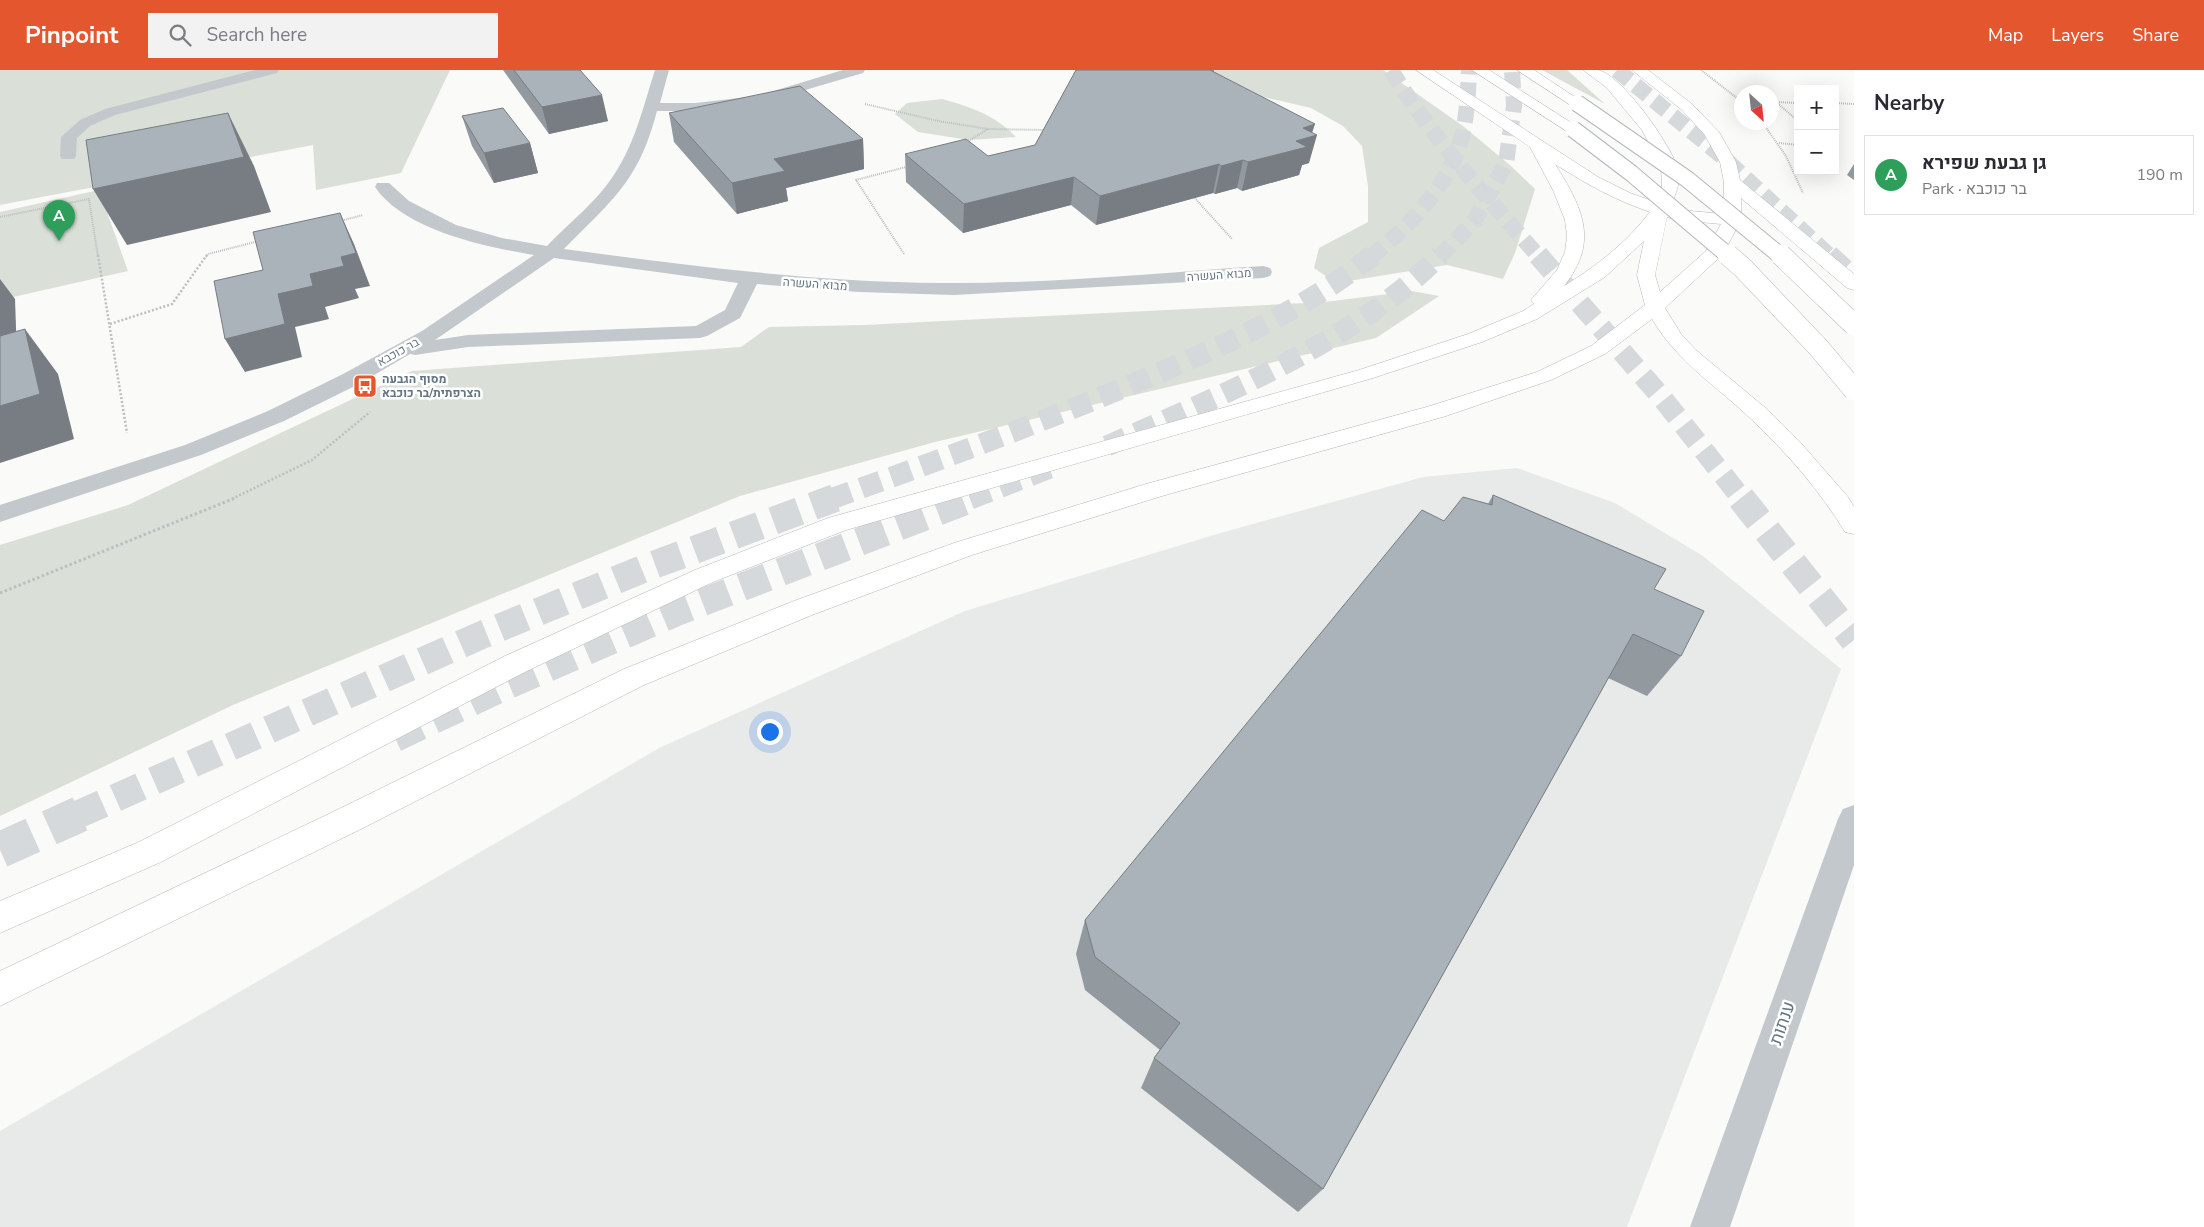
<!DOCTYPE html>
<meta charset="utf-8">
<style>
body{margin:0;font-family:"Nunito Sans",Heebo,sans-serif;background:#f2f2f3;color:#2b2b33}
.controls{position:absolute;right:15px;top:15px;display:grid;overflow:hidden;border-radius:0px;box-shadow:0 5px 20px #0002}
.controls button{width:45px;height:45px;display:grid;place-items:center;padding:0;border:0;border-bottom:1px solid #e1e1e2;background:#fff;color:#2b2b33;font:25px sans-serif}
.compass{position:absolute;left:1734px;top:15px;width:45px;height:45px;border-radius:50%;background:#fff;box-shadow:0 5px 20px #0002;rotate:153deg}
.you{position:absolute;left:769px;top:661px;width:18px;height:18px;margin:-12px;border:4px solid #fff;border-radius:50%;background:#1a73e8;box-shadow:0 0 0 8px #1a73e833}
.badge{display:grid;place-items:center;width:32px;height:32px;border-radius:50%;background:#e4572e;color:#fff;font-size:16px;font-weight:700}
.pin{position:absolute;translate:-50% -41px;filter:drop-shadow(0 1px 2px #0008)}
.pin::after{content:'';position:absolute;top:26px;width:18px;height:15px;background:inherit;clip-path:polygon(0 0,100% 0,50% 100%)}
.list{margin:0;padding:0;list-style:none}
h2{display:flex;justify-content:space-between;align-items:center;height:65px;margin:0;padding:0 20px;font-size:21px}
h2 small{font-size:16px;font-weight:400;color:#7c7c81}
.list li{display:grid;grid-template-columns:32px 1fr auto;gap:15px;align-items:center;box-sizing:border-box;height:80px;margin:0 10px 10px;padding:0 10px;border:1px solid #e1e1e2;border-radius:0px}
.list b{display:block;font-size:19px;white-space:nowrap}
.list p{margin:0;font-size:16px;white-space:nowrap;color:#7c7c81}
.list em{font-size:16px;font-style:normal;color:#7c7c81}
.icon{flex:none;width:28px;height:28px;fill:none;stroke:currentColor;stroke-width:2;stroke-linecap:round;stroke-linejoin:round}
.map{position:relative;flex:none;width:1854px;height:1157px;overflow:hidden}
header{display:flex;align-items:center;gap:30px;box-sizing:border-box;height:70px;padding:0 25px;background:#e4572e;color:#fff}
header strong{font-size:24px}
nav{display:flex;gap:28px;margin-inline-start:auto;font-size:18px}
.search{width:350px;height:45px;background:#f2f2f3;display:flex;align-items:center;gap:12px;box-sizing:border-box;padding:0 18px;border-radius:0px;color:#7c7c81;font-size:19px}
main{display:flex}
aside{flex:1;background:#fff}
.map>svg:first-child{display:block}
</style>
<header>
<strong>Pinpoint</strong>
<div class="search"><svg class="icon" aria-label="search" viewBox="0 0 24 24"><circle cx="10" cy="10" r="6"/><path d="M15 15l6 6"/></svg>Search here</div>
<nav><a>Map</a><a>Layers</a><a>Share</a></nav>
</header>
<main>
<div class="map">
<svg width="1854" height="1157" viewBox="0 0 1854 1157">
<rect width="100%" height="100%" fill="#fafaf8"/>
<polygon fill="#e8e9e9" points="1517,398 1615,433 1703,486 1841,599 1627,1157 0,1157 0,1061 661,677 965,541 1217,464 1423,407"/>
<g fill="#dadfd7">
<polygon points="0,0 450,0 401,103 316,120 313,75 0,135"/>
<polygon points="1148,0 1383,0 1463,56 1511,96 1535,119 1515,183 1503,209 1447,195 1336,213 1314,198 1319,178 1368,152 1368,116 1362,76 1343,56 1311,38"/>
<polygon points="1542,0 1567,0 1605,34"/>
<path d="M942,29C971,37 995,45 1016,67L969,70L918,62L895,44L907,33Z"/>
<polygon points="99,120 128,201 0,230 0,142"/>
<polygon points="1412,221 1439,226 1376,268 935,372 740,426 233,635 0,746 0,475 128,435 412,301 741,277 769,257 864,255 1325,232"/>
</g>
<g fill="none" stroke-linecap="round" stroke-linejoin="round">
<g stroke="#d5d9db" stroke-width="16" stroke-dasharray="16 8" stroke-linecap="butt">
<path d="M1391,0C1433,69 1486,126 1539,187"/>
<polyline points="1617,0 1724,88 1831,187"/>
<path d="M1371,187C1406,158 1445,120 1459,76C1467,52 1468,25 1469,0"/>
<polyline points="1439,187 1475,150 1506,93 1514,36 1512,0"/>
</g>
<g stroke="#d5d9db" stroke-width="21" stroke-dasharray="21 11" stroke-linecap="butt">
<polyline points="1538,185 1663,329 1742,429"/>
<polyline points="1829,185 1854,208"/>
<path d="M1107,376C1218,326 1354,273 1440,185"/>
<path d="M831,429C937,391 1043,352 1147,308C1225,275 1306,239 1373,185"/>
<polyline points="970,429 1055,396"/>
</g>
<g stroke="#d5d9db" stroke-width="28" stroke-dasharray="28 14" stroke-linecap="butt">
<polyline points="1741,428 1854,570"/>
<polyline points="395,668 508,615 677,542 973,428"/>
<polyline points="77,745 484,564 648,497 835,428"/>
</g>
<polyline stroke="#d5d9db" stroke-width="36" stroke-dasharray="36 18" stroke-linecap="butt" points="0,780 80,744"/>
<g stroke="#b4b9bd" stroke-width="1">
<g id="highway">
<path d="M1416,0H1433L1598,107L1630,123L1655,132L1662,117L1661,97L1642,60L1606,17L1583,0C1588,0 1594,0 1598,0C1622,5 1669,73 1677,96C1682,110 1676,124 1670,137L1680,140L1723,144L1724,112L1720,92L1704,64L1682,40L1632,0H1648L1692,34L1719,62L1736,92L1740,110L1854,204V220L1847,218L1741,128V150L1723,184L1665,238L1681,264L1697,281L1768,340L1800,372L1848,427L1854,437V464L1845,462C1820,421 1788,384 1753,351C1717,316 1678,293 1652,249L1605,284L1551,310L1446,346L1162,426L972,485L812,545L644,615L361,759L0,936V901L339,739L624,599L794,531L954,473L1146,414L1430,336L1537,302L1591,276L1645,235L1637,205L1644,171L1605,207L1537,249L1482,272L1373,308L846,460L713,512L525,602L161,792L0,863V831L139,772L505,586L695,500L828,448L1359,300L1468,264L1523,241L1534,234L1531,230L1557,200L1565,182L1567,166L1565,150L1553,120L1530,77ZM1555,94C1586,114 1615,130 1650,142C1627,172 1597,196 1564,216C1600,171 1582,137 1555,94ZM1667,147L1678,150L1721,154L1706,181L1660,222L1655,205Z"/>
<polygon points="1472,0 1489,0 1581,59 1578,62 1568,62"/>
<polygon points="1517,0 1534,0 1584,33 1582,36 1572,36"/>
</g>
</g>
<g stroke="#bbbfc2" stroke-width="2" stroke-dasharray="1 1" stroke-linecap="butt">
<polyline points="1701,0 1742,32"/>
<polyline points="1798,33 1776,32 1798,51"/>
<polyline points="1835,33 1854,34"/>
<polyline points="865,34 938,51 988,59 1046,60"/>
<polyline points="1762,52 1786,86 1803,123"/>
<polyline points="965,73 988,59"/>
<polyline points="1779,73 1798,75"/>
<polyline points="1192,125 1232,169"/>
<polyline points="0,147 89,129 98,187"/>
<polyline points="340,151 363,145"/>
<polyline points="904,184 856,110 910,96"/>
<polyline points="206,187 208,184 259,171"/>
</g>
<g stroke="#bbbfc2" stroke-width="2.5" stroke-dasharray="2 2" stroke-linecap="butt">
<polyline points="98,185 127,363"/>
<polyline points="110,254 172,234 207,185"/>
<polyline points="232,429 312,390 370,342"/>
</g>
<polyline stroke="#bbbfc2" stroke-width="3" stroke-dasharray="2.5 2.5" stroke-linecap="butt" points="0,523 235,428"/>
<g fill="#c3c8cc" fill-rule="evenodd">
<polygon points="255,0 279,0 277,3 115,45 90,56 77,68 76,86 74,89 62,89 60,86 61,67 80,50 105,39"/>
<path d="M655,0H669L660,33H695L757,26L843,0H865L863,3L758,34L695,41H657C651,63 644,84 632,103C616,130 586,156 564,179C690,196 815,212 941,213C1048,214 1156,203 1263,196L1270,198L1272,202L1270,206L1263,208L954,225L859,222L757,214L740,248L707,266L700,268L468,277L415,285L410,284L359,314L284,351L201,385L0,452V435L185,375L268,341L343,304L422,261L534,185C485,177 404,160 375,117L377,113H389L409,131L456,155L502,168L547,176C570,152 600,129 617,100C636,70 644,34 655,0ZM554,188L738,213L725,240L696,256L468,265L435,270Z"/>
<polygon points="1854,735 1854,795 1730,1157 1690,1157 1838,749 1843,739"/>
</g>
<use href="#highway" fill="#fff" fill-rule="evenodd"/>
<g stroke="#b4b9bd" stroke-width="18" stroke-linecap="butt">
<g id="highway-bridge-far1">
<polyline points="1577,33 1687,109 1782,187"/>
<polyline points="1573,59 1631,103 1730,187"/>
</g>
</g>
<g stroke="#b4b9bd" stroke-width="22" stroke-linecap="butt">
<g id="highway-bridge">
<polyline points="1728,185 1742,197 1819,278 1854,320"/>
<polyline points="1781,185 1854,255"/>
</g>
</g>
<use href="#highway-bridge-far1" stroke="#fff" stroke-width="16"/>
<use href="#highway-bridge" stroke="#fff" stroke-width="21"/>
</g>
<g fill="#929a9f">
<polygon points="503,0 580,0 608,51 549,64"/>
<polygon points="1076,0 1214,0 1214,2 1312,63 1309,93 1302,95 1299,105 1242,121 1237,118 1215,124 1213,123 1096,155 1071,135 963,163 906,112 905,84 988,86 1035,75"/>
<polygon points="669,43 863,69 864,99 786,118 788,131 737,144 674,72"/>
<polygon points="462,46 530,73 538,103 494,113 472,76"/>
<polygon points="1854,94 1854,110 1847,105"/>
<polygon points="1493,425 1654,519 1681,586 1647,626 1608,608 1323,1119 1298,1142 1141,1018 1154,988 1160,980 1085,920 1076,884 1085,850 1444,451 1488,434"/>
</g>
<g fill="#777d82">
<polygon points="602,25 608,51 549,64 542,37"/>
<polygon points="228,43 254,96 271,142 127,175 93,119"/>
<polygon points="1315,54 1311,66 1317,65 1309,93 1302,95 1299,105 1242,121 1248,92 1296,71 1303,58"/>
<polygon points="863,69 864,99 786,118 788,131 737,144 732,113 774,89"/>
<polygon points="530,73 538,103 494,113 484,83"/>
<polygon points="1243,90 1237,118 1215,124 1221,96"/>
<polygon points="1219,94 1213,123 1096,155 1100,126"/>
<polygon points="1074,107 1071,135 963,163 964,134"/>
<polygon points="340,143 354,174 370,216 355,219 359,228 325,237 329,249 295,257 302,287 245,302 225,269 278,224 310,204 341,187"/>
<polygon points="0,209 15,229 18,316 0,293"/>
<polygon points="25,259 58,304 74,369 0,393 0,336"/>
</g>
<g fill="#aab3b9" stroke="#777d82">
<polygon points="514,0 580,0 602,25 542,37"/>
<polygon points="1076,0 1210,0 1315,54 1303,58 1317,65 1296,71 1307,77 1248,92 1243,90 1221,96 1219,94 1100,126 1074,107 964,134 905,84 966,69 988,86 1035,75"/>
<polygon points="800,16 863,69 774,89 785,101 732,113 669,43"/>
<polygon points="503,38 530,73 484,83 462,46"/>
<polygon points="228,43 244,87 93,119 86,70"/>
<polygon points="340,143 356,183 341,187 344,196 310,204 313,216 278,224 285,254 225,269 214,211 263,200 253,162"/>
<polygon points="25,259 40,324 0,336 0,266"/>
<polygon points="1493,425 1666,499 1654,519 1704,541 1681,586 1633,564 1323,1119 1154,988 1180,953 1095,887 1085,850 1422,440 1444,451 1463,427 1492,435"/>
</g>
<defs>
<g id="bus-square" transform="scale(1.25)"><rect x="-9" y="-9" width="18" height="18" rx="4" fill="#e4572e" stroke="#fff"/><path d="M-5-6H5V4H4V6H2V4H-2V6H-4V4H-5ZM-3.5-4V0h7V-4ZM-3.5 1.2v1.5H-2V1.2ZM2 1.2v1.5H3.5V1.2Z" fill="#fff"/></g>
</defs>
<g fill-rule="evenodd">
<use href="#bus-square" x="365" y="316"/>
</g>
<g text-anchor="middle" stroke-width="5" stroke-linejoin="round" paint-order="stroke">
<g font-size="12" fill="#657683" stroke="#fff">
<text transform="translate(1219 205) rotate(-4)" y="4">מבוא העשרה</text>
<text transform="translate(815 214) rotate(4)" y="4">מבוא העשרה</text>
<text transform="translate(398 282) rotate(-29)" y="4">בר כוכבא</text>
</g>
<g font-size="12" font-weight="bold" fill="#657683" stroke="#fff" text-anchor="start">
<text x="382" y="313">מסוף הגבעה<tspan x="382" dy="14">הצרפתית/בר כוכבא</tspan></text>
</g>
<g font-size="18" fill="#657683" stroke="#fff">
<text transform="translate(1782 953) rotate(-71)" y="6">ענתות</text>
</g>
</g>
</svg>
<div class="controls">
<button>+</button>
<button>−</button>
</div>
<svg class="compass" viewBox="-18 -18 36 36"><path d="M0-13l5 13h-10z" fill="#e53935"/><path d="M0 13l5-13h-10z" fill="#7c7c81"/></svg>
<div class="you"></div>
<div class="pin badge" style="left:59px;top:171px;background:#2e9e5b">A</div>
</div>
<aside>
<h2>Nearby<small></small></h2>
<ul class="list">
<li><span class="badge" style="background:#2e9e5b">A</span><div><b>גן גבעת שפירא</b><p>Park · בר כוכבא</p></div><em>190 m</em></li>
</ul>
</aside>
</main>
